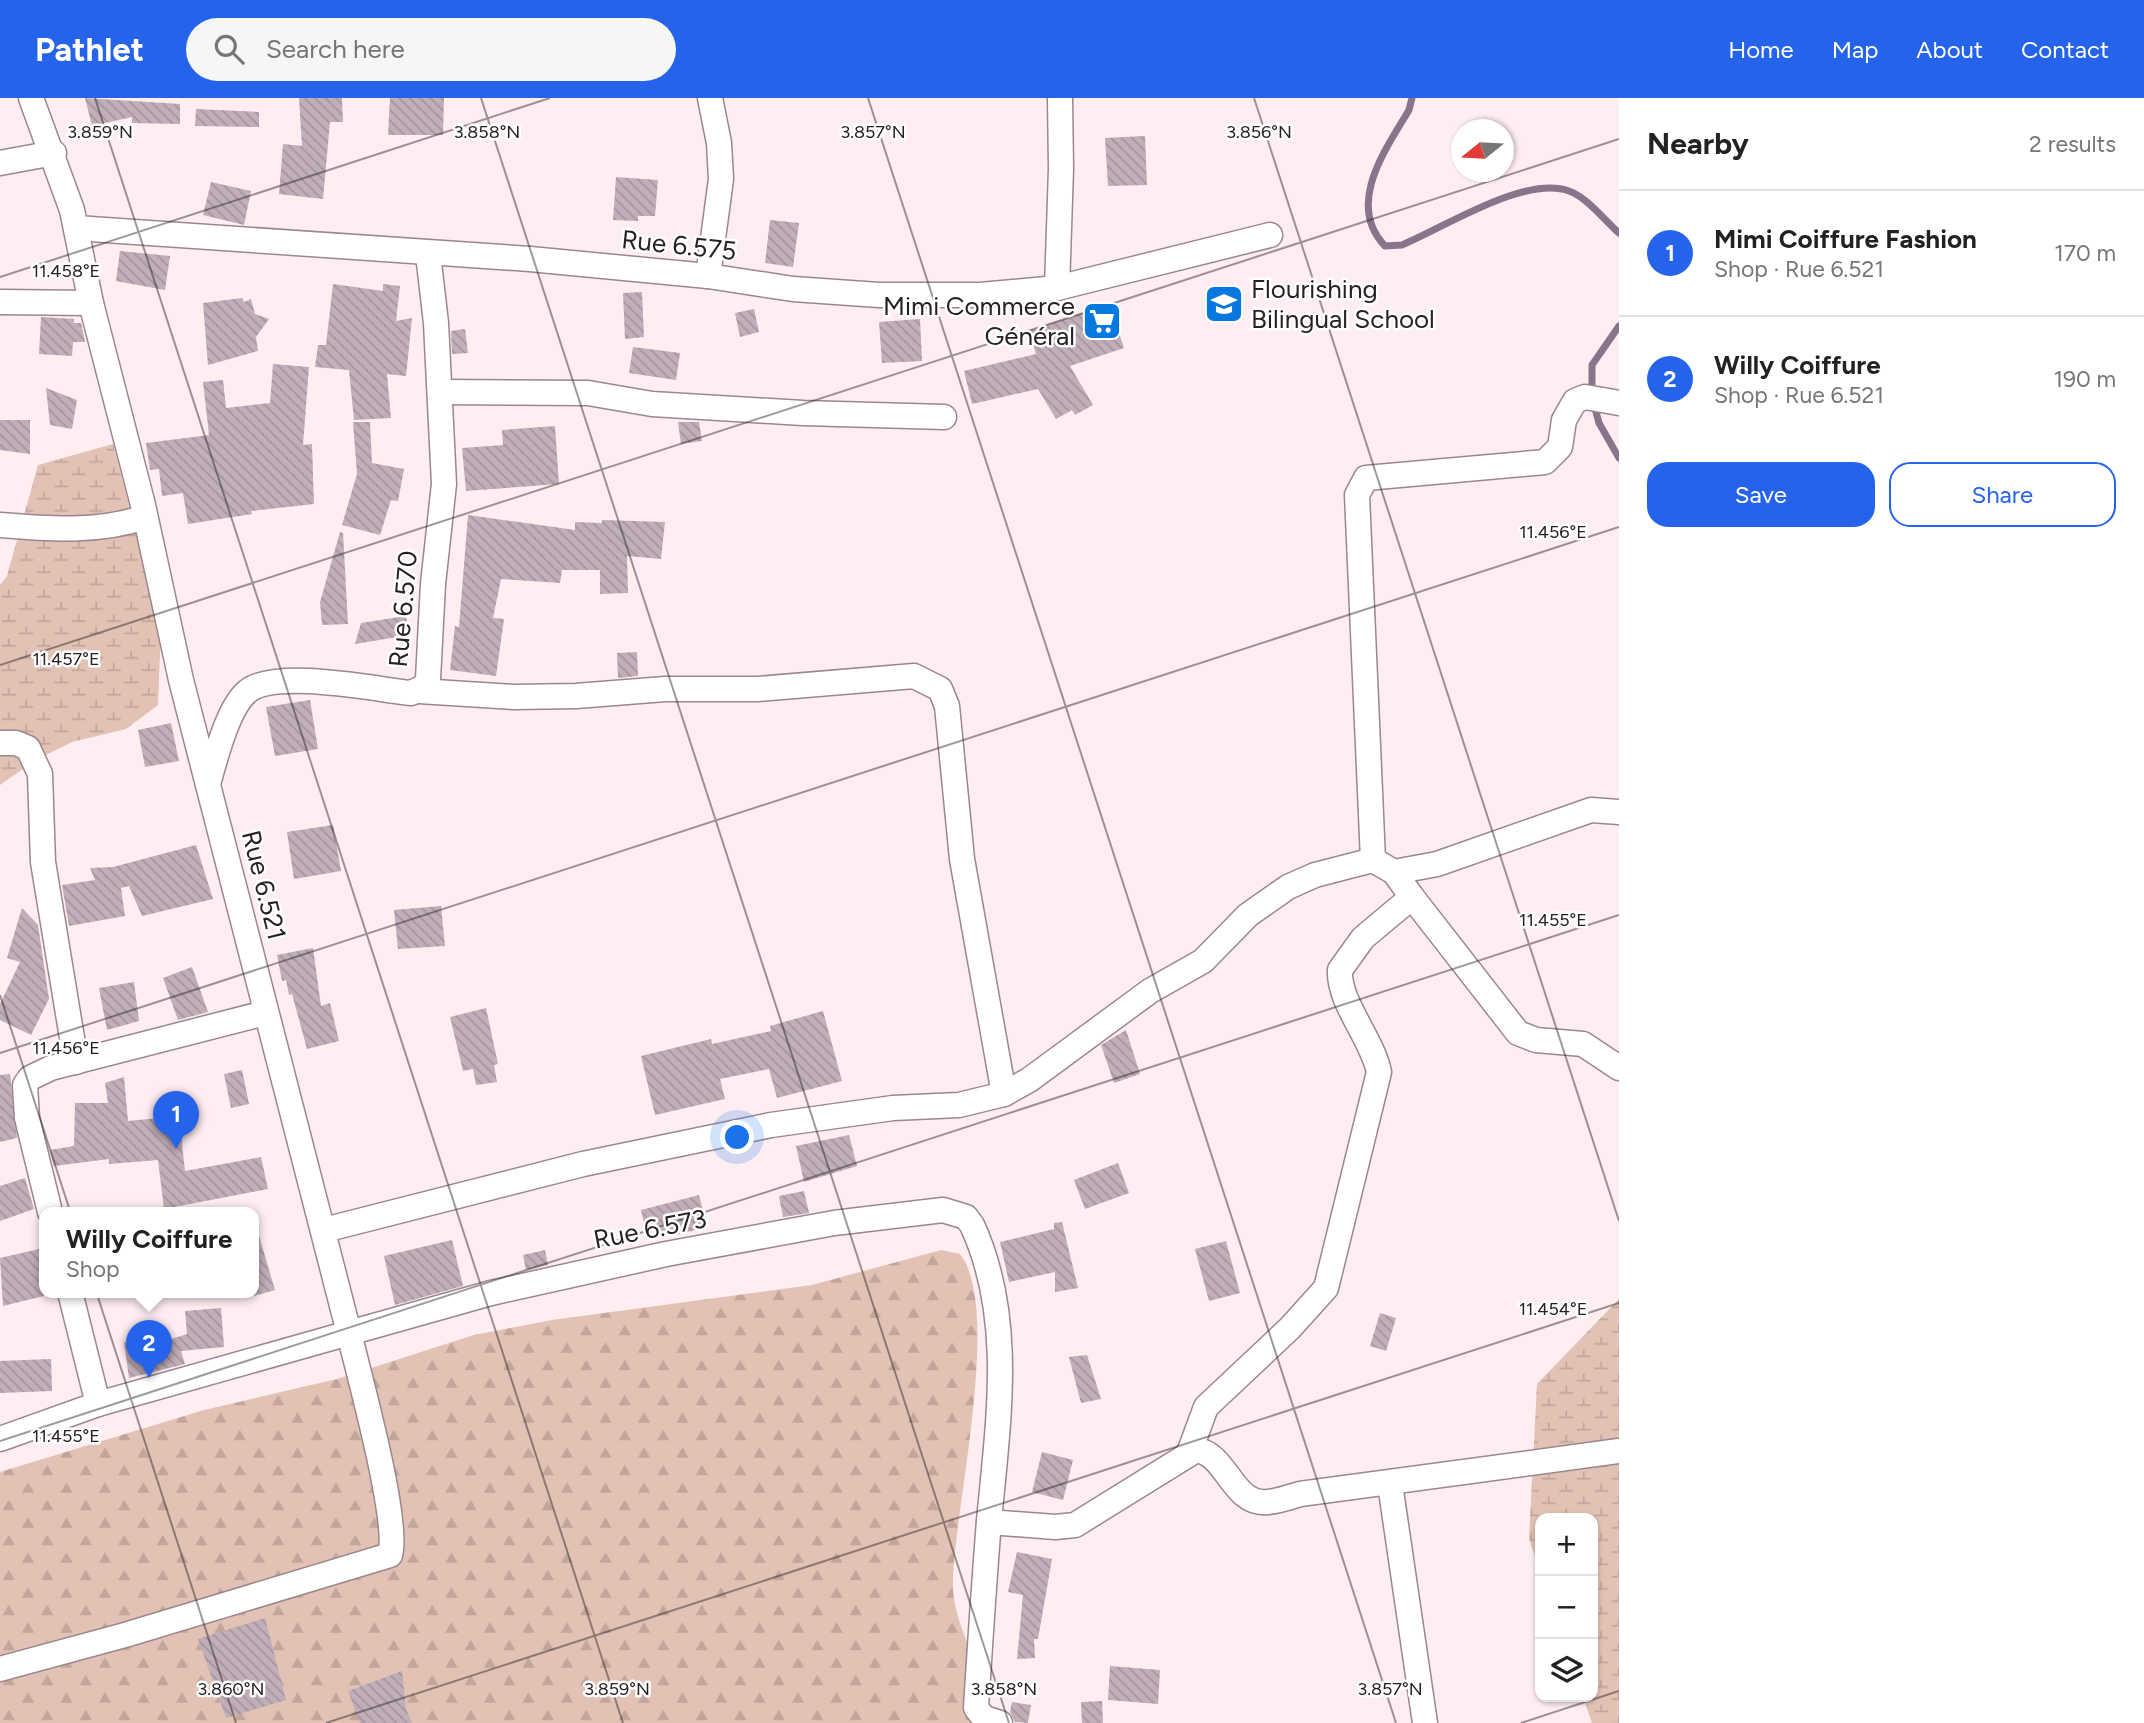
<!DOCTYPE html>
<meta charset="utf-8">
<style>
body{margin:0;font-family:Figtree,sans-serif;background:#f6f6f6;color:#222}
.controls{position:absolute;right:21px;bottom:21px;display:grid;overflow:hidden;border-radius:14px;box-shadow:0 2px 5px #0004}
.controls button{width:63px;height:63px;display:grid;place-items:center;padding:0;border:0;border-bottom:2px solid #e0e0e0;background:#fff;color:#222;font:35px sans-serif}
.compass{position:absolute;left:1451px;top:21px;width:63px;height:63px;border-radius:50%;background:#fff;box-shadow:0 2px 5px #0004;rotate:252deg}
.you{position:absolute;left:738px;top:1040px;width:24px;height:24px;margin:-18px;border:5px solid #fff;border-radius:50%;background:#1a73e8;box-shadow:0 0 0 10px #1a73e833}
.badge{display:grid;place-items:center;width:46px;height:46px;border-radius:50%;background:#2563eb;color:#fff;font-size:23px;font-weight:700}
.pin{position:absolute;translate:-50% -58px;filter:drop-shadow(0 2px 4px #0008)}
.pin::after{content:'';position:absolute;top:37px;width:24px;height:21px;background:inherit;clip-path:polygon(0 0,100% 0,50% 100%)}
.popup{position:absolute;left:39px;top:1109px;width:220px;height:91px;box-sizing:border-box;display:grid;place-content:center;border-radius:14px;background:#fff;filter:drop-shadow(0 2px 5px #0005);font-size:23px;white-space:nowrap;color:#767676}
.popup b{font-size:26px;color:#222}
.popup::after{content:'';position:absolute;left:50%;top:100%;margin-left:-14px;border:14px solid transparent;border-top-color:#fff}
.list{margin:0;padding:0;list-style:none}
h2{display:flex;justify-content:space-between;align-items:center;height:91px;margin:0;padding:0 28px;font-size:30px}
h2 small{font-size:23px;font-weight:400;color:#767676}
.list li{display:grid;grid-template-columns:46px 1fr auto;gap:21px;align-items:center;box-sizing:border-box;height:126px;padding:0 28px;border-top:2px solid #e0e0e0}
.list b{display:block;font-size:26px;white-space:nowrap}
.list p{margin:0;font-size:23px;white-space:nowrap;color:#767676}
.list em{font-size:23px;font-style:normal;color:#767676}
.actions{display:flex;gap:14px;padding:21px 28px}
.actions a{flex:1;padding:16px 0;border:2px solid #2563eb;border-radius:21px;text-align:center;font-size:24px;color:#2563eb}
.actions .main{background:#2563eb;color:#fff}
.icon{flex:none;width:38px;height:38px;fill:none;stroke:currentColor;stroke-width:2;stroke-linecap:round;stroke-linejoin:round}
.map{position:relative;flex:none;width:1619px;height:1625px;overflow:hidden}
header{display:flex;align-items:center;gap:42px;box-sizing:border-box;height:98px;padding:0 35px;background:#2563eb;color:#fff}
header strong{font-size:33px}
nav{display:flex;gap:38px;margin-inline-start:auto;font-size:24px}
.search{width:490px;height:63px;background:#f6f6f6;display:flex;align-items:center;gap:18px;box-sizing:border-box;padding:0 24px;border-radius:38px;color:#767676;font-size:26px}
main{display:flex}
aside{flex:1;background:#fff}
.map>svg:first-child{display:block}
</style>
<header>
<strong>Pathlet</strong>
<div class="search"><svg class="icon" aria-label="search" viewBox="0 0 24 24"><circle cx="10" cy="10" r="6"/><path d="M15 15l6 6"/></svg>Search here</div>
<nav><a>Home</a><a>Map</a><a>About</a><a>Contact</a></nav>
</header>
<main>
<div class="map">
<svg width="1619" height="1625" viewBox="0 0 1619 1625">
<defs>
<pattern id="forest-firs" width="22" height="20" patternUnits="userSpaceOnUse" patternTransform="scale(1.75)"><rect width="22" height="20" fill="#e2c2b5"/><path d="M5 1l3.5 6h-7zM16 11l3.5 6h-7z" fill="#c2a69b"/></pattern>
<pattern id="wetland-marsh" width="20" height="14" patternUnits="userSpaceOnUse" patternTransform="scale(1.75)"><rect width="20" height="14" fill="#e2c2b5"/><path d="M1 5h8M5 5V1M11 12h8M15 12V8" fill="none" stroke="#c2a69b"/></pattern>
<pattern id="building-back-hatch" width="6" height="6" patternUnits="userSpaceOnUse" patternTransform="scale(1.75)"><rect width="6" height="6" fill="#c0aeb9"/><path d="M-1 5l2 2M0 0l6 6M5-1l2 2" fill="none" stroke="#a5959f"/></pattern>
</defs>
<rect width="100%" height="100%" fill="#feedf1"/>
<path fill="url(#forest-firs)" d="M941,1152L960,1156C1002,1210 955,1409 953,1481C951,1520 974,1551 981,1588C983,1600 982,1613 982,1625H0V1374L204,1312L337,1281L474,1237L552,1222L812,1187Z"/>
<g fill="url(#wetland-marsh)">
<polygon points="113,346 161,528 158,607 126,631 72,644 36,662 0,687 0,487 7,478 38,367"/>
<polygon points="1619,1201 1619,1625 1592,1625 1583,1599 1593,1599 1593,1420 1540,1420 1540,1473 1529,1441 1537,1286"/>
</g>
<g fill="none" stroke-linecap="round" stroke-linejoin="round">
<g stroke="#88758b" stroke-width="7">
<path d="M1412,0L1409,12C1386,51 1345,106 1385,148L1402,147C1445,129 1525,77 1569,93C1588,100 1604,122 1619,135"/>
<polyline points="1592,295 1592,267 1619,228"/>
<polyline points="1594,307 1599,325 1619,360"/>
</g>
</g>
<g fill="url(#building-back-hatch)">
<polygon points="85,0 180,6 180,26 132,25 132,19 92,28"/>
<polygon points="299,0 342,0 343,24 330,24 323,101 279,96 283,46 302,48"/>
<polygon points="390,0 444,0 443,37 388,37"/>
<polygon points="196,11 259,14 259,29 195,28"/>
<polygon points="1145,38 1147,87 1108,88 1105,40"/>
<polygon points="616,79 658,82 655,118 638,118 638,123 613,122"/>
<polygon points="211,84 251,93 244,127 203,117"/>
<polygon points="770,122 799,125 793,169 765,165"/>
<polygon points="120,153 170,158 165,192 116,183"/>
<polygon points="333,186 383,193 383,186 400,188 396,223 412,220 406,278 387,276 391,320 354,322 349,272 315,269 318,247 326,247"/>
<polygon points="642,194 644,239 625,241 623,195"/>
<polygon points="242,200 244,204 251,201 255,216 269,221 256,239 258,253 208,267 203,205"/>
<polygon points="1109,206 1124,250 1070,268 1093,307 1075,317 1072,312 1056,321 1038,291 972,306 964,273 1036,256 1029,233"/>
<polygon points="754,211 759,234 740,239 735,215"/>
<polygon points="41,219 74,221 74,225 81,225 85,244 73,244 72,258 39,256"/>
<polygon points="920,221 922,263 882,265 879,224"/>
<polygon points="465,231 468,255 452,256 451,233"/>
<polygon points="633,249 680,255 676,282 629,275"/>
<polygon points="273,266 309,269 303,347 312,346 314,406 251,413 252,416 188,426 183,395 162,398 159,371 150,372 146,345 209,337 203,284 223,282 226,310 270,305"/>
<polygon points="46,290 77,302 72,331 50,327"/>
<polygon points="0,322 30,322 30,356 0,352"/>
<polygon points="353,324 370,324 372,365 404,371 398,403 391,402 380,437 342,427 357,376"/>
<polygon points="678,324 699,324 702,343 681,346"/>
<polygon points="555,328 559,386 466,393 462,350 503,347 502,332"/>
<polygon points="468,417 575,432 575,424 602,425 602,422 665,424 661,461 627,458 628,495 600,496 600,472 562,472 560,485 501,481 493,520 504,521 496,578 450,572 455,528 459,529"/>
<polygon points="340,434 343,435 348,526 322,527 320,504"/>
<polygon points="406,518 409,537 355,546 361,525"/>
<polygon points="637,554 638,578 618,580 617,555"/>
<polygon points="310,602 318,651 275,658 266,609"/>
<polygon points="171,625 179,663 145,669 138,632"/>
<polygon points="333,727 341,773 294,781 287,734"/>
<polygon points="196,747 213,801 142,818 129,788 121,790 125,818 69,828 62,787 95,782 90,770 113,769"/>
<polygon points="441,808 445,848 398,851 394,812"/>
<polygon points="22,810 38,827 49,901 31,937 0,922 0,906 20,864 7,860"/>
<polygon points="313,850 321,908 330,905 339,943 307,951 292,896 289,897 286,882 282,883 277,857"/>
<polygon points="192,869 208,914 178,922 163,880"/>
<polygon points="134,884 139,923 107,932 99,890"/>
<polygon points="486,910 498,966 494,967 497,984 476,987 473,971 463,973 450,919"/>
<polygon points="823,913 842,983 777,1000 769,971 720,981 725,1001 655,1017 641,958 711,941 712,946 771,933 770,928"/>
<polygon points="1126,932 1140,976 1114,985 1101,947"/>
<polygon points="242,972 249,1006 231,1010 224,976"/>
<polygon points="10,976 17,1040 0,1044 0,977"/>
<polygon points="124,979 128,1023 179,1018 185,1073 261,1059 268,1091 164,1111 158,1062 109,1066 109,1061 54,1068 50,1052 74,1048 75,1005 108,1005 105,985"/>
<polygon points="849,1037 857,1068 804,1084 796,1048"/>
<polygon points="1118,1065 1129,1095 1085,1111 1074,1082"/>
<polygon points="25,1080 34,1111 0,1123 0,1088"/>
<polygon points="804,1093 809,1115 783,1119 779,1098"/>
<polygon points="699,1097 707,1129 672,1138 670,1133 660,1135 644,1125 641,1112"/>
<polygon points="1062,1124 1078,1190 1055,1194 1055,1174 1009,1184 1000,1144 1054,1131 1054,1125"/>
<polygon points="259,1138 275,1192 254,1198 254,1139"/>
<polygon points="452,1142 463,1188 395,1207 384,1158"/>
<polygon points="1226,1143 1240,1195 1209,1203 1195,1151"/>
<polygon points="39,1151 44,1171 44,1198 3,1208 0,1160"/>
<polygon points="545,1152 548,1167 526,1172 523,1157"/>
<polygon points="221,1210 224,1249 181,1253 185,1266 129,1280 124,1244 165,1243 187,1236 185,1213"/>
<polygon points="1380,1215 1396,1220 1386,1253 1370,1248"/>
<polygon points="1087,1257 1101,1301 1081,1305 1069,1259"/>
<polygon points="51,1261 52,1293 0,1295 0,1263"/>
<polygon points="1042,1354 1073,1362 1063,1402 1032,1394"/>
<polygon points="1017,1454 1052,1461 1038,1541 1034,1541 1035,1560 1017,1561 1023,1497 1008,1494"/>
<polygon points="265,1520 286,1602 226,1620 198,1541"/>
<polygon points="1110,1568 1160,1572 1158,1606 1108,1602"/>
<polygon points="402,1573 406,1611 412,1625 360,1625 348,1593"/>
<polygon points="1102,1603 1103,1625 1082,1625 1081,1604"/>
<polygon points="1012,1604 1031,1607 1028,1625 1015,1624 1010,1614"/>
</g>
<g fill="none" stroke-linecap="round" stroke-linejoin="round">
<g stroke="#9b878c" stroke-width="27">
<g id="minor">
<polyline points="0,65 54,55"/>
<polyline points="76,130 530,161 708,178 793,191 879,197 980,197 1057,190 1270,137"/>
<polyline points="708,178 721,81 719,45 710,0"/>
<polyline points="1057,190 1061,71 1060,0"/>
<polyline points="0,204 91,205"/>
<polyline points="440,294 588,295 652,306 803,315 944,319"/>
<path d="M0,427C49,431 99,435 145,419"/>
<polyline points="419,593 514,599 576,598 665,591 758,591 914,578 940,591 947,608 962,761 1004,996"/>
<polyline points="0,645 16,645 28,650 40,676 43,764 76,964"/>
<path d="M208,686C215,662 228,608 248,593C276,571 374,591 411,595L424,589L428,581L433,486L444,386L436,225L428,156"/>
<polyline points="1373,762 1357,397 1366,380 1545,364 1560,349 1564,322 1575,303 1585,299 1619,305"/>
<polyline points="1412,799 1518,935 1536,942 1583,946 1619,970"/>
<polyline points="50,1114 27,1020 25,987 30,980 51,970 265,915"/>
<polyline points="324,1132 583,1066 771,1027 893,1010 959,1007 1004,996 1029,982 1150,893 1203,863 1248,817 1288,789 1315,777 1373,762 1394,774 1437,766 1591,712 1619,714"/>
<polyline points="70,1194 98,1306"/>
<polyline points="0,1341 98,1306 349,1235 181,582 143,407 91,205 72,112 31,0"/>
<path d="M1189,1355L1206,1309L1290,1230L1326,1190L1379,974C1372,940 1338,904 1340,872L1363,840L1412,799L1394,774"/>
<polyline points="1390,1386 1425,1625"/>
<path d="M989,1424L1055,1429L1075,1427L1196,1352C1227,1355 1232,1408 1268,1404C1279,1403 1290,1399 1300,1396L1619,1353"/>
<path d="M0,1571L125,1537L390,1457C400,1424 359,1277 349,1235L491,1195L666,1156L834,1125L943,1112L966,1119L972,1127C1015,1220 998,1324 989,1423C984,1485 980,1547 976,1610L984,1620L1000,1625"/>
</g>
</g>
<use href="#minor" stroke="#fff" stroke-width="24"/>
</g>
<path fill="none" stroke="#282022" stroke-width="2" stroke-opacity="0.45" d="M95,0L623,1625M481,0L1009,1625M868,0L1396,1625M1254,0L1619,1123M0,179L550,0M0,567L1619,41M0,897L236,1625M0,955L1619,429M0,1343L1619,817M326,1625L1619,1205M1521,1625L1619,1593"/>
<defs>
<g id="school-square" transform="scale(2.0125)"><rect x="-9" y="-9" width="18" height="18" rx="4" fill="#0778e0" stroke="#fff"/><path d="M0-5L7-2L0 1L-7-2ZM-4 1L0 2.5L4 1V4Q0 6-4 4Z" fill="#fff"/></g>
<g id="supermarket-square" transform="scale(2.0125)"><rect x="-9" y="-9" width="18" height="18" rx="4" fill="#0778e0" stroke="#fff"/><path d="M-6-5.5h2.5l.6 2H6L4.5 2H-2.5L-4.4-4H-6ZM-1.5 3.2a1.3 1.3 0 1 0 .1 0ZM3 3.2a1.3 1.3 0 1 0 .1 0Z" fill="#fff"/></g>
</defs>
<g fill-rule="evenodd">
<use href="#school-square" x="1224" y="206"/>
<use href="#supermarket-square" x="1102" y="223"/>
</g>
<g text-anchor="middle" stroke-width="5" stroke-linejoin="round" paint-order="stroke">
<g font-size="26" fill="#282022" stroke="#fff">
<text transform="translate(679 147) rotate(6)" y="9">Rue 6.575</text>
<text transform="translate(403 511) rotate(-85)" y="9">Rue 6.570</text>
<text transform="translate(264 787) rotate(76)" y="9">Rue 6.521</text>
<text transform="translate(650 1131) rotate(-11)" y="9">Rue 6.573</text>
</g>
<g font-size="26" fill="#282022" stroke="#fff" text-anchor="start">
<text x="1251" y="200">Flourishing<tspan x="1251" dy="30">Bilingual School</tspan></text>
<text x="1075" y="217" text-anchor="end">Mimi Commerce<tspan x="1075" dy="30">Général</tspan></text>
</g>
</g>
<g font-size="18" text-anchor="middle" fill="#282022" stroke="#fff" stroke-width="5" stroke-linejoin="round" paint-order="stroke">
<text x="100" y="40">3.859°N</text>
<text x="487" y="40">3.858°N</text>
<text x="873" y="40">3.857°N</text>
<text x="1259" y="40">3.856°N</text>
<text x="66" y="179">11.458°E</text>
<text x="1553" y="440">11.456°E</text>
<text x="66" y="567">11.457°E</text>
<text x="1553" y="828">11.455°E</text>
<text x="66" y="956">11.456°E</text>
<text x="1553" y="1217">11.454°E</text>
<text x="66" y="1344">11.455°E</text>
<text x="231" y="1597">3.860°N</text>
<text x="617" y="1597">3.859°N</text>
<text x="1004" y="1597">3.858°N</text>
<text x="1390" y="1597">3.857°N</text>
</g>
</svg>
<div class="controls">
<button>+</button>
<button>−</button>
<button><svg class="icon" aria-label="layers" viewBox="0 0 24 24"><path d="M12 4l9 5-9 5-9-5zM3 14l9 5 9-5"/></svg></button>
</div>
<svg class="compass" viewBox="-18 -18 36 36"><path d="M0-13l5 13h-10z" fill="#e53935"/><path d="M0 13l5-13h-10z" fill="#767676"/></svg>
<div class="you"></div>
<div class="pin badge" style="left:176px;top:1051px">1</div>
<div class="pin badge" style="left:149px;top:1280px">2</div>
<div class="popup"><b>Willy Coiffure</b>Shop</div>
</div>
<aside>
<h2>Nearby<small>2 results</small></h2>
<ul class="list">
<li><span class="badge">1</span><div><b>Mimi Coiffure Fashion</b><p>Shop · Rue 6.521</p></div><em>170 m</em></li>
<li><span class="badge">2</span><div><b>Willy Coiffure</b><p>Shop · Rue 6.521</p></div><em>190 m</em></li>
</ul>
<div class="actions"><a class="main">Save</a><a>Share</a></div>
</aside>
</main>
